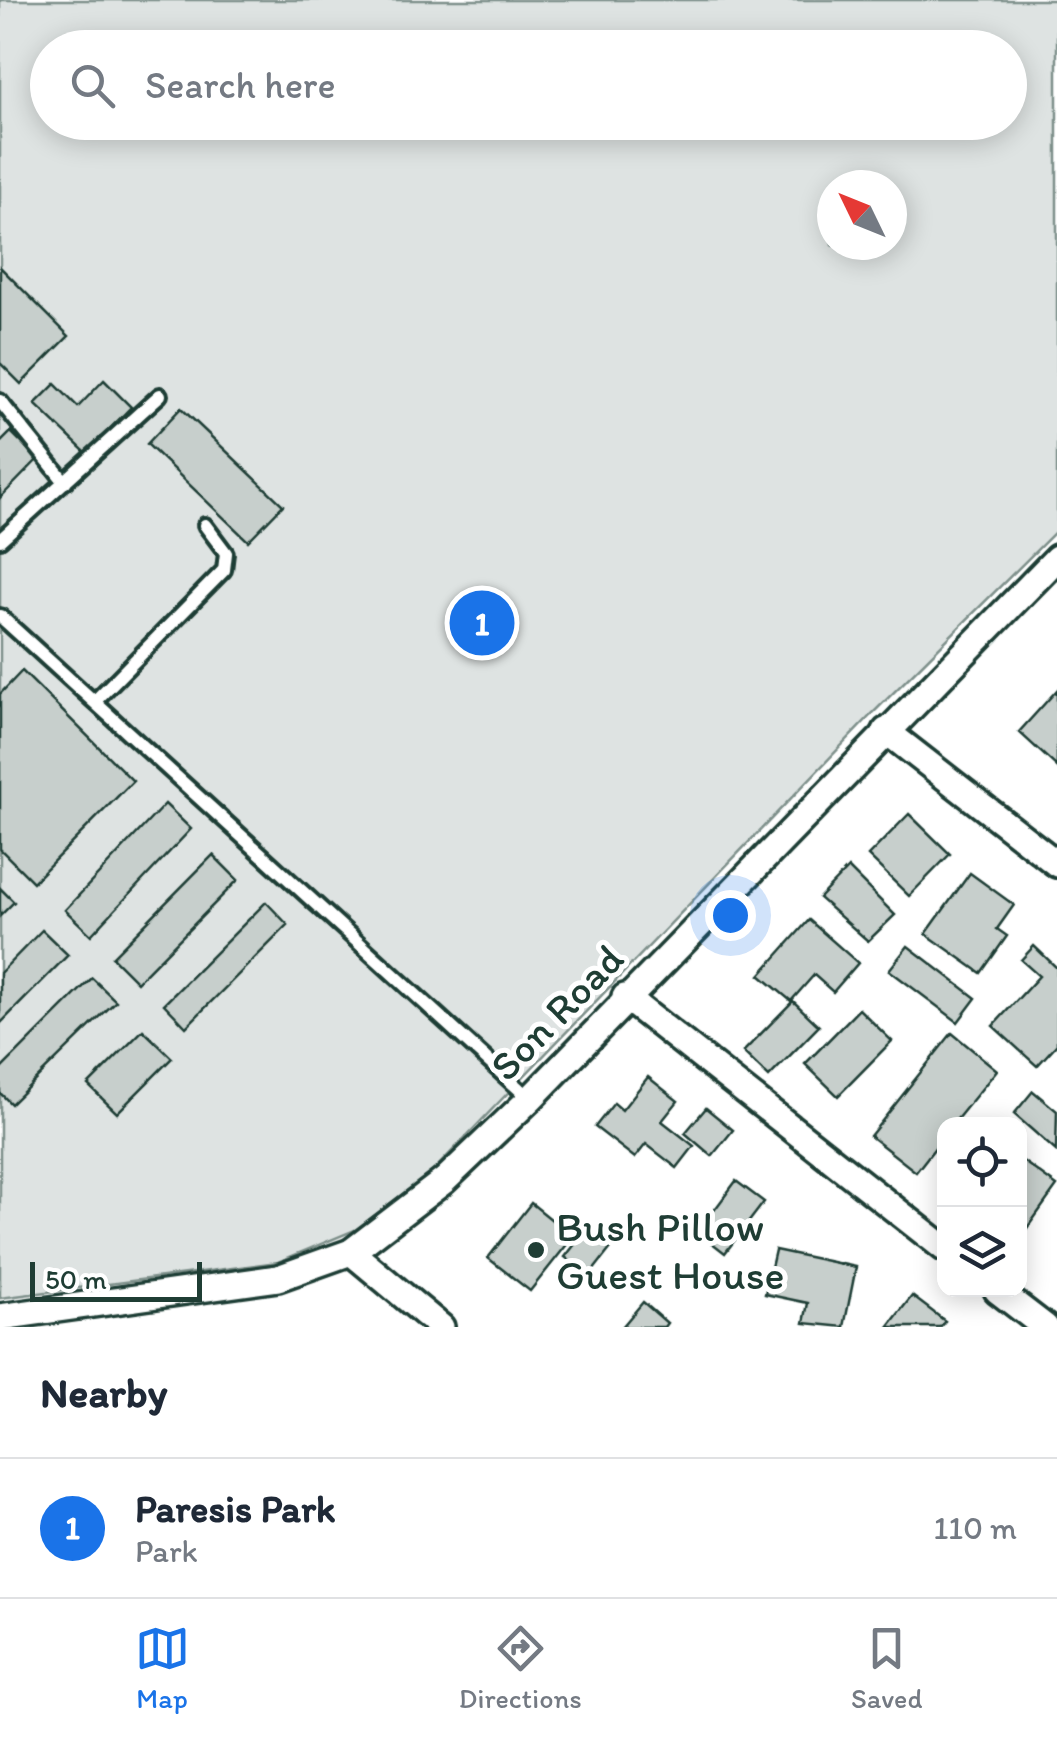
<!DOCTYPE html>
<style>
body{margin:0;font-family:Itim,sans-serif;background:#f2f2f3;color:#1f2937}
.controls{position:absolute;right:30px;bottom:30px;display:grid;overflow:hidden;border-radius:20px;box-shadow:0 5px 25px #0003}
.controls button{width:90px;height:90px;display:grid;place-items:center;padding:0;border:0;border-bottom:2px solid #e0e1e3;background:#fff;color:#1f2937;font:50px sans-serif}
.compass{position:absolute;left:817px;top:170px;width:90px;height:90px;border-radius:50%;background:#fff;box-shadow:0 5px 25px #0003;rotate:313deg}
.scale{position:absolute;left:30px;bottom:25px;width:172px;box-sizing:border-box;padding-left:10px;border:5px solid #1f3d34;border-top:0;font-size:28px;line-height:35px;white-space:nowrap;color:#1f3d34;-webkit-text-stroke:8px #fff;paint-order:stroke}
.you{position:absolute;left:730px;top:915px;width:35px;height:35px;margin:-25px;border:8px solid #fff;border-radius:50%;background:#1a73e8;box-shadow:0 0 0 15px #1a73e833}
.badge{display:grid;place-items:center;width:65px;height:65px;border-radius:50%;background:#1a73e8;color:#fff;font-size:32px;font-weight:700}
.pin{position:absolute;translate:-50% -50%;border:5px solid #fff;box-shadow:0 2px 10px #0006}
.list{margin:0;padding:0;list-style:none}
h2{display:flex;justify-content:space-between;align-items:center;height:130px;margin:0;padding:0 40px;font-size:42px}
h2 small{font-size:32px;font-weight:400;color:#747a83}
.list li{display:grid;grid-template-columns:65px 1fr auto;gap:30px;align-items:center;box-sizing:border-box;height:140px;padding:0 40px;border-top:2px solid #e0e1e3}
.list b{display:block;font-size:38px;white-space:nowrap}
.list p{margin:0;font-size:32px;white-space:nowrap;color:#747a83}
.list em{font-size:32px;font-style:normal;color:#747a83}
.icon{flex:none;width:55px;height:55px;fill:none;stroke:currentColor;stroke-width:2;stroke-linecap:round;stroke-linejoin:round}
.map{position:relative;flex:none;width:1057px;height:1327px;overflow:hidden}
.search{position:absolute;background:#fff;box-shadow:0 5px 25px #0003;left:30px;right:30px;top:30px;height:110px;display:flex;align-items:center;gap:25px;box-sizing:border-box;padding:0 35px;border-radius:55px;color:#747a83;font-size:38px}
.sheet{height:270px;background:#fff}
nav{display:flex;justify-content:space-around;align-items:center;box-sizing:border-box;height:140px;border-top:2px solid #e0e1e3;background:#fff;font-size:28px;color:#747a83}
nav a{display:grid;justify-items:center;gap:5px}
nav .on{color:#1a73e8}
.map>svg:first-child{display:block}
</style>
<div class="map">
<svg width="1057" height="1327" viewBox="0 0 1057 1327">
<rect width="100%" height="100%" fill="#fff"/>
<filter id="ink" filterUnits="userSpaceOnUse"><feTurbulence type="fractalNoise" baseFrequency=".01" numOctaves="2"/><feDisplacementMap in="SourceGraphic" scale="20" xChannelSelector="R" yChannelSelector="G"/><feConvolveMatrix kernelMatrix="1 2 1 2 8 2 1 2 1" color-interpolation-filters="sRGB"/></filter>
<g filter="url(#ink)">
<path fill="#dee3e2" stroke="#7e908b" stroke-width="2.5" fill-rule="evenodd" d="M0,0H1057V530L870,716L431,1173L355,1230L278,1262L0,1298ZM48,48H1010V122H48ZM832,185H892V245H832Z"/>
<g fill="#c7cfcc" stroke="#1f3d34" stroke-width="2.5">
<polygon points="0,267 69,336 21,384 0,363"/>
<polygon points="104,380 131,407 86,453 35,404 55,384 78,407"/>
<polygon points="181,408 283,505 248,541 147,444"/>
<polygon points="11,432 38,459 0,498 0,443"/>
<polygon points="22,671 133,781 33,882 0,849 0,694"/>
<polygon points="1057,690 1057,767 1019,732"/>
<polygon points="165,804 191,829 91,935 65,910"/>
<polygon points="909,814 950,854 909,896 868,856"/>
<polygon points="213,855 238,880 137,982 112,957"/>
<polygon points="848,868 895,915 868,941 819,898"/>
<polygon points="970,873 1014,905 997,929 1007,936 981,973 926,934"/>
<polygon points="0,888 14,902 0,916"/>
<polygon points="266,902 288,925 186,1027 164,1004"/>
<polygon points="809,920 858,963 833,992 814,975 791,1001 760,975"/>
<polygon points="42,930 68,955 0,1024 0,973"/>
<polygon points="908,946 976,998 958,1022 889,970"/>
<polygon points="1034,946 1057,968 1057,1044 1037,1066 993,1026 1039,976 1021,960"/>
<polygon points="92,978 116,1001 11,1104 0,1093 0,1070"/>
<polygon points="793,1001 819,1026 769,1077 743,1052"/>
<polygon points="859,1009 892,1041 838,1096 805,1064"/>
<polygon points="143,1030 172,1058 117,1113 88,1085"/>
<polygon points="952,1033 997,1070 953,1124 944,1124 944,1136 916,1172 870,1136"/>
<polygon points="648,1077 678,1101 662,1121 694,1146 677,1168 646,1144 635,1158 595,1127 614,1103 622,1110"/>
<polygon points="1033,1091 1057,1111 1056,1151 1014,1114"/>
<polygon points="706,1108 733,1130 712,1156 685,1133"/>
<polygon points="1020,1159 1057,1186 1025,1231 1020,1227"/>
<polygon points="736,1181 764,1202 725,1253 698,1232"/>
<polygon points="531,1203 573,1237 530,1291 488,1258"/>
<polygon points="587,1229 611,1248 589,1276 565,1257"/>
<polygon points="775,1250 856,1267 844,1327 804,1323 808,1303 765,1294"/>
<polygon points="912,1296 945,1321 940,1327 888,1327"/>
<polygon points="643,1302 667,1323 664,1327 622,1327"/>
</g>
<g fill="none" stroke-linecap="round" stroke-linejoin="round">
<g stroke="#1f3d34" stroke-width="20">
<g id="service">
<polyline points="0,401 65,482"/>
<polyline points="0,540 160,395"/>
<polyline points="0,616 530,1099"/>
<polyline points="96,700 224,570 226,553 205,525"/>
</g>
</g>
<g stroke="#1f3d34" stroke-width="32">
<g id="minor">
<polyline points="886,731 1057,864"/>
<polyline points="625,997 944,1248"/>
<polyline points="351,1252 441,1327"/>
<polyline points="997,1290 1045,1327"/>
<polyline points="0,1317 278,1278 351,1252 445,1180 530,1099 1057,558"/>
</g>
</g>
<use href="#service" stroke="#fff" stroke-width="12"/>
<use href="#minor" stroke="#fff" stroke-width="25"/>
</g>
</g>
<circle fill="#1f3d34" stroke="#fff" stroke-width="4" cx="536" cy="1250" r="10"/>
<g text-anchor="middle" stroke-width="10" stroke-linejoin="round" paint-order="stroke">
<g font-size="42" fill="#1f3d34" stroke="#fff">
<text transform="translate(556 1012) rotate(-46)" y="15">Son Road</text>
</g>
<g font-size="42" fill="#1f3d34" stroke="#fff" text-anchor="start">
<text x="556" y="1241">Bush Pillow<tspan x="556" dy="48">Guest House</tspan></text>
</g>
</g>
</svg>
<div class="controls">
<button><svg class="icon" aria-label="locate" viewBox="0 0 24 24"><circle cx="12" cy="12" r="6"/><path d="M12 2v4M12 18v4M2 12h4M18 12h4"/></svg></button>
<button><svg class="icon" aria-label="layers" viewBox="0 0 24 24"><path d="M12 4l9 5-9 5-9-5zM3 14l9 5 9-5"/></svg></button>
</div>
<svg class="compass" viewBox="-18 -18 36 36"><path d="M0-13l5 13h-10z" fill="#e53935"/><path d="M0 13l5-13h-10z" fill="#747a83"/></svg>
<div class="scale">50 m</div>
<div class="you"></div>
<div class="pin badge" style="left:482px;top:623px">1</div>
<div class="search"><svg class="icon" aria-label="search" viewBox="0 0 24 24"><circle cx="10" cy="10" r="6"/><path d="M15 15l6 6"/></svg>Search here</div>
</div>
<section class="sheet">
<h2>Nearby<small></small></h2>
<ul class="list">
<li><span class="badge">1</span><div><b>Paresis Park</b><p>Park</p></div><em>110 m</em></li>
</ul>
</section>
<nav>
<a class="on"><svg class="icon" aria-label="map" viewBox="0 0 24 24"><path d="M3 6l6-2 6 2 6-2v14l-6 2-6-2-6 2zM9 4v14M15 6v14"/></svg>Map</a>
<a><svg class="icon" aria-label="directions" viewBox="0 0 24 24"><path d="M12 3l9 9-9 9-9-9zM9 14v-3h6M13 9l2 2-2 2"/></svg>Directions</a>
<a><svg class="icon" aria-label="saved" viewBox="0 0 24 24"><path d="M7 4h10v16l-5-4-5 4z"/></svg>Saved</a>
</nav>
